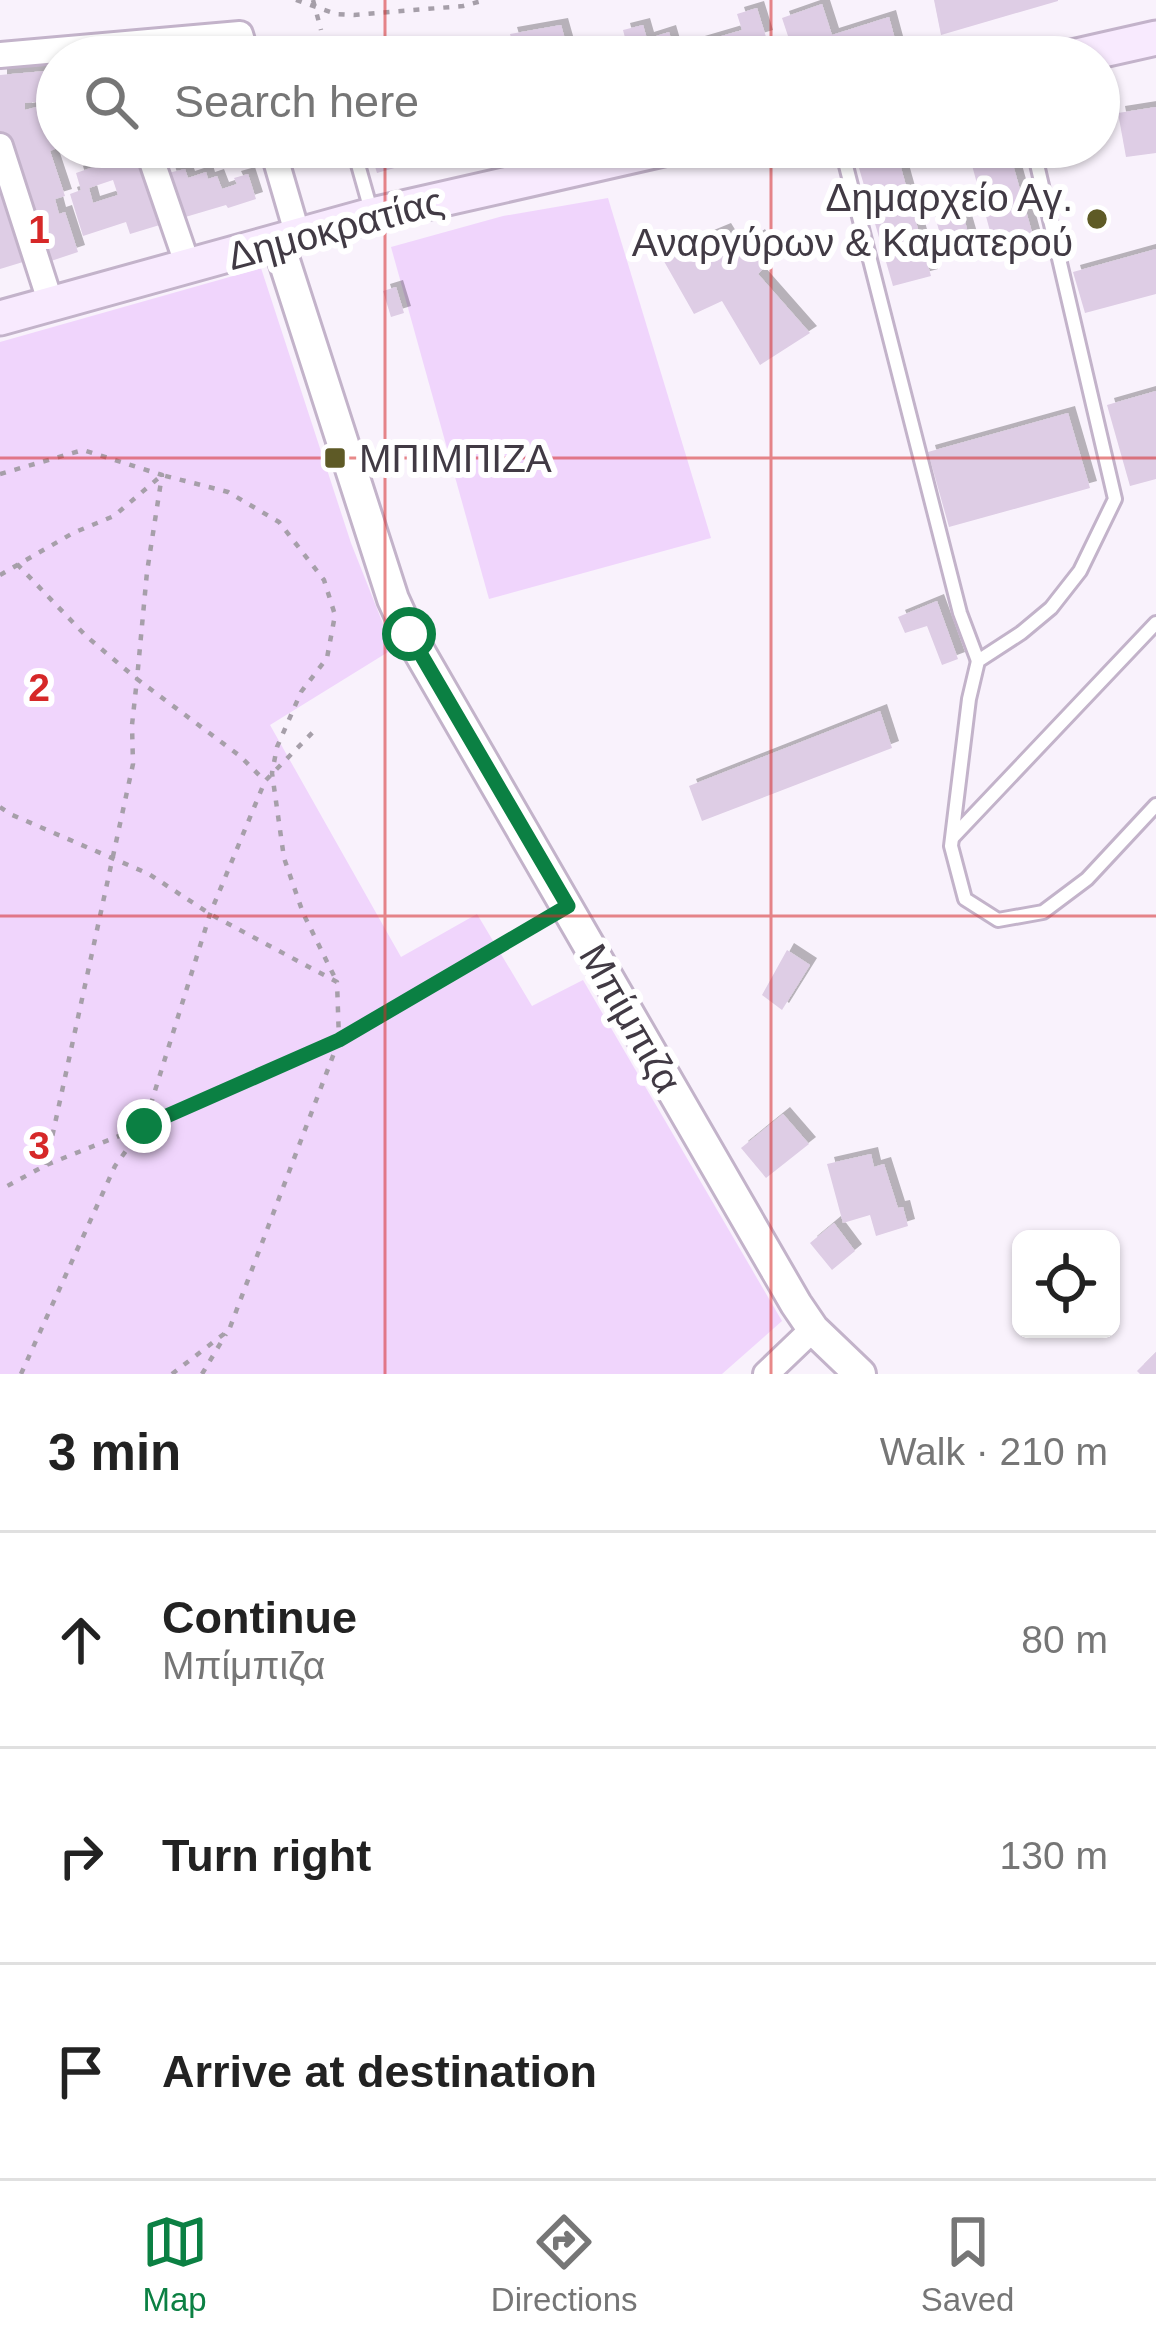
<!DOCTYPE html>
<meta charset="utf-8">
<style>
body{margin:0;font-family:Arial,sans-serif;background:#f2f2f2;color:#222}
.controls{position:absolute;right:36px;bottom:36px;display:grid;overflow:hidden;border-radius:18px;box-shadow:0 3px 9px #0004}
.controls button{width:108px;height:108px;display:grid;place-items:center;padding:0;border:0;border-bottom:3px solid #e0e0e0;background:#fff;color:#222;font:60px sans-serif}
.stop{position:absolute;width:36px;height:36px;margin:-27px;border:9px solid #0b8043;border-radius:50%;background:#fff}
.stop.end{background:#0b8043;border-color:#fff;box-shadow:0 3px 12px #0008}
.list{margin:0;padding:0;list-style:none}
h2{display:flex;justify-content:space-between;align-items:center;height:156px;margin:0;padding:0 48px;font-size:51px}
h2 small{font-size:39px;font-weight:400;color:#767676}
.list li{display:grid;grid-template-columns:78px 1fr auto;gap:36px;align-items:center;box-sizing:border-box;height:216px;padding:0 48px;border-top:3px solid #e0e0e0}
.list b{display:block;font-size:45px;white-space:nowrap}
.list p{margin:0;font-size:39px;white-space:nowrap;color:#767676}
.list em{font-size:39px;font-style:normal;color:#767676}
.icon{flex:none;width:66px;height:66px;fill:none;stroke:currentColor;stroke-width:2;stroke-linecap:round;stroke-linejoin:round}
.map{position:relative;flex:none;width:1156px;height:1374px;overflow:hidden}
.search{position:absolute;background:#fff;box-shadow:0 3px 9px #0004;left:36px;right:36px;top:36px;height:132px;display:flex;align-items:center;gap:30px;box-sizing:border-box;padding:0 42px;border-radius:66px;color:#767676;font-size:45px}
.sheet{height:804px;background:#fff}
nav{display:flex;justify-content:space-around;align-items:center;box-sizing:border-box;height:168px;border-top:3px solid #e0e0e0;background:#fff;font-size:33px;color:#767676}
nav a{display:grid;justify-items:center;gap:6px}
nav .on{color:#0b8043}
.map>svg:first-child{display:block}
</style>
<div class="map">
<svg width="1156" height="1374" viewBox="0 0 1156 1374">
<defs>
<filter id="shadow"><feDropShadow dx="7" dy="-7" stdDeviation="0" flood-color="#0004"/></filter>
</defs>
<rect width="100%" height="100%" fill="#f9f2fc"/>
<g fill="#f0d5fc">
<polygon points="608,198 711,538 489,599 391,247 503,216"/>
<polygon points="261,268 351,543 393,649 270,725 401,957 477,914 532,1006 583,980 782,1321 722,1374 0,1374 0,342"/>
</g>
<g fill="#decde5" fill-rule="evenodd" filter="url(#shadow)">
<polygon points="934,0 1058,0 1058,1 941,35"/>
<polygon points="822,4 832,35 889,17 896,43 853,57 795,57 782,18"/>
<polygon points="757,8 766,37 746,43 750,57 695,57 691,45 742,30 737,14"/>
<polygon points="561,25 570,57 503,57 502,51 514,48 510,34"/>
<polygon points="643,25 647,39 669,32 676,56 630,57 623,30"/>
<polygon points="375,47 376,54 384,52 385,57 342,57"/>
<polygon points="57,70 57,100 25,103 25,110 44,105 57,143 57,148 50,151 65,196 55,199 59,214 65,212 78,252 51,261 43,240 36,242 0,131 0,75"/>
<polygon points="1156,107 1156,153 1126,157 1118,113"/>
<path d="M86,147H138L163,224L130,234L126,222L83,236L70,194L81,190L76,173L105,163L103,156L90,161ZM113,180L118,195L93,203L89,188Z"/>
<polygon points="208,147 251,147 251,148 213,161"/>
<polygon points="369,147 399,147 405,165 377,173"/>
<polygon points="967,147 1008,147 1035,243 996,253"/>
<polygon points="898,157 931,276 893,286 859,168"/>
<polygon points="185,169 188,178 206,172 208,179 217,176 222,189 237,184 234,178 248,174 256,199 228,208 226,205 182,218 168,173"/>
<polygon points="0,189 23,262 0,269"/>
<polygon points="959,201 974,253 947,261 933,208"/>
<polygon points="724,230 737,251 758,236 771,261 758,274 810,333 760,365 722,301 694,314 661,256"/>
<polygon points="1156,249 1156,294 1085,313 1073,272"/>
<polygon points="396,287 404,313 391,317 383,291"/>
<polygon points="1156,391 1156,479 1130,486 1107,405"/>
<polygon points="1068,413 1090,488 949,527 928,452"/>
<polygon points="937,601 958,659 942,665 927,626 905,633 898,617"/>
<polygon points="880,711 892,748 702,821 689,786"/>
<polygon points="787,950 810,965 782,1010 762,995"/>
<polygon points="783,1114 809,1144 766,1178 741,1148"/>
<polygon points="871,1154 874,1167 884,1164 898,1208 903,1207 908,1226 876,1236 870,1215 843,1223 827,1164"/>
<polygon points="834,1223 855,1251 832,1270 810,1243"/>
<polygon points="1156,1352 1156,1374 1140,1374 1137,1371"/>
</g>
<g fill="none" stroke-linecap="round" stroke-linejoin="round">
<g stroke="#c3b3ca" stroke-width="18">
<g id="service">
<polyline points="325,47 327,57"/>
<polyline points="353,147 372,214"/>
<polyline points="1033,147 1115,499 1080,571 1051,608 1021,633 978,661 969,699 951,846 965,899 998,920 1043,912 1087,879 1156,805"/>
<polyline points="843,154 960,613 978,661"/>
<polyline points="953,837 1156,623"/>
</g>
</g>
<g stroke="#c3b3ca" stroke-width="30">
<g id="minor">
<polyline points="0,55 240,34 247,57"/>
<polyline points="0,146 51,304"/>
<polyline points="147,147 188,266"/>
<polyline points="272,147 298,236"/>
<polyline points="766,1374 813,1329"/>
</g>
</g>
<g stroke="#c3b3ca" stroke-width="36">
<polyline id="tertiary" points="278,242 393,599 409,634 796,1304 813,1329 860,1374"/>
</g>
<g stroke="#c3b3ca" stroke-width="39">
<g id="secondary">
<polyline points="1072,57 1156,38"/>
<polyline points="0,318 372,215 672,147"/>
</g>
</g>
<g stroke="#a69fa9" stroke-width="4.5" stroke-dasharray="6 9" stroke-linecap="butt">
<polyline points="296,0 336,14 354,15 463,6 485,0"/>
<polyline points="313,0 321,30"/>
<polyline points="0,474 83,450 162,475 147,572 137,679"/>
<polyline points="17,564 86,636 137,679"/>
<polyline points="0,575 73,533 114,516 162,475 228,492 279,522 324,580 335,615 327,658 301,692 277,747 272,773 284,858 303,913 337,982"/>
<polyline points="0,807 10,814 149,874 210,914 337,982 339,1040 144,1126 46,1165 0,1190"/>
<polyline points="46,1165 133,764 132,725 137,679 240,756 265,781"/>
<polyline points="21,1374 115,1166 144,1126 210,914 265,781 313,732"/>
<polyline points="172,1374 229,1330 339,1040 542,921"/>
<polyline points="202,1374 226,1334"/>
</g>
<use href="#service" stroke="#fff" stroke-width="12"/>
<use href="#minor" stroke="#fff" stroke-width="24"/>
<use href="#tertiary" stroke="#fff" stroke-width="30"/>
<use href="#secondary" stroke="#f8eafe" stroke-width="33"/>
</g>
<g fill="none" stroke-linecap="round" stroke-linejoin="round">
<polyline stroke="#0b8043" stroke-width="15" points="144,1126 339,1040 568,906 409,634"/>
</g>
<path fill="none" stroke="#d62828" stroke-width="3" stroke-opacity="0.55" d="M385,0V57M771,0V57M385,147V1374M771,147V1374M0,458H1156M0,916H1156"/>
<g fill="#5e5a26" stroke="#fff" stroke-width="4.5">
<circle cx="1097" cy="219" r="12"/>
<rect x="323" y="446" width="24" height="24" rx="6"/>
</g>
<g text-anchor="middle" stroke-width="12" stroke-linejoin="round" paint-order="stroke">
<g font-size="39" fill="#413a44" stroke="#fff" text-anchor="end">
<text x="1073" y="211">Δημαρχείο Αγ.<tspan x="1073" dy="45">Αναργύρων &amp; Καματερού</tspan></text>
<text x="359" y="472" text-anchor="start">ΜΠΙΜΠΙΖΑ</text>
</g>
<g font-size="39" fill="#413a44" stroke="#fff">
<text transform="translate(335 228) rotate(-15)" y="14">Δημοκρατίας</text>
<text transform="translate(631 1018) rotate(60)" y="14">Μπίμπιζα</text>
</g>
</g>
<g font-size="39" text-anchor="middle" font-weight="bold" fill="#d62828" stroke="#fff" stroke-width="12" stroke-linejoin="round" paint-order="stroke">
<text x="39" y="243">1</text>
<text x="39" y="701">2</text>
<text x="39" y="1159">3</text>
</g>
</svg>
<div class="controls">
<button><svg class="icon" aria-label="locate" viewBox="0 0 24 24"><circle cx="12" cy="12" r="6"/><path d="M12 2v4M12 18v4M2 12h4M18 12h4"/></svg></button>
</div>
<div class="stop" style="left:409px;top:634px"></div>
<div class="stop end" style="left:144px;top:1126px"></div>
<div class="search"><svg class="icon" aria-label="search" viewBox="0 0 24 24"><circle cx="10" cy="10" r="6"/><path d="M15 15l6 6"/></svg>Search here</div>
</div>
<section class="sheet">
<h2>3 min<small>Walk · 210 m</small></h2>
<ul class="list">
<li><svg class="icon" aria-label="ahead" viewBox="0 0 24 24"><path d="M12 20V5M6 11l6-6 6 6"/></svg><div><b>Continue</b><p>Μπίμπιζα</p></div><em>80 m</em></li>
<li><svg class="icon" aria-label="right" viewBox="0 0 24 24"><path d="M7 20v-9h11M14 6l5 5-5 5"/></svg><div><b>Turn right</b></div><em>130 m</em></li>
<li><svg class="icon" aria-label="arrive" viewBox="0 0 24 24"><path d="M6 21V4h12l-3 4 3 4H6"/></svg><div><b>Arrive at destination</b></div></li>
</ul>
</section>
<nav>
<a class="on"><svg class="icon" aria-label="map" viewBox="0 0 24 24"><path d="M3 6l6-2 6 2 6-2v14l-6 2-6-2-6 2zM9 4v14M15 6v14"/></svg>Map</a>
<a><svg class="icon" aria-label="directions" viewBox="0 0 24 24"><path d="M12 3l9 9-9 9-9-9zM9 14v-3h6M13 9l2 2-2 2"/></svg>Directions</a>
<a><svg class="icon" aria-label="saved" viewBox="0 0 24 24"><path d="M7 4h10v16l-5-4-5 4z"/></svg>Saved</a>
</nav>
